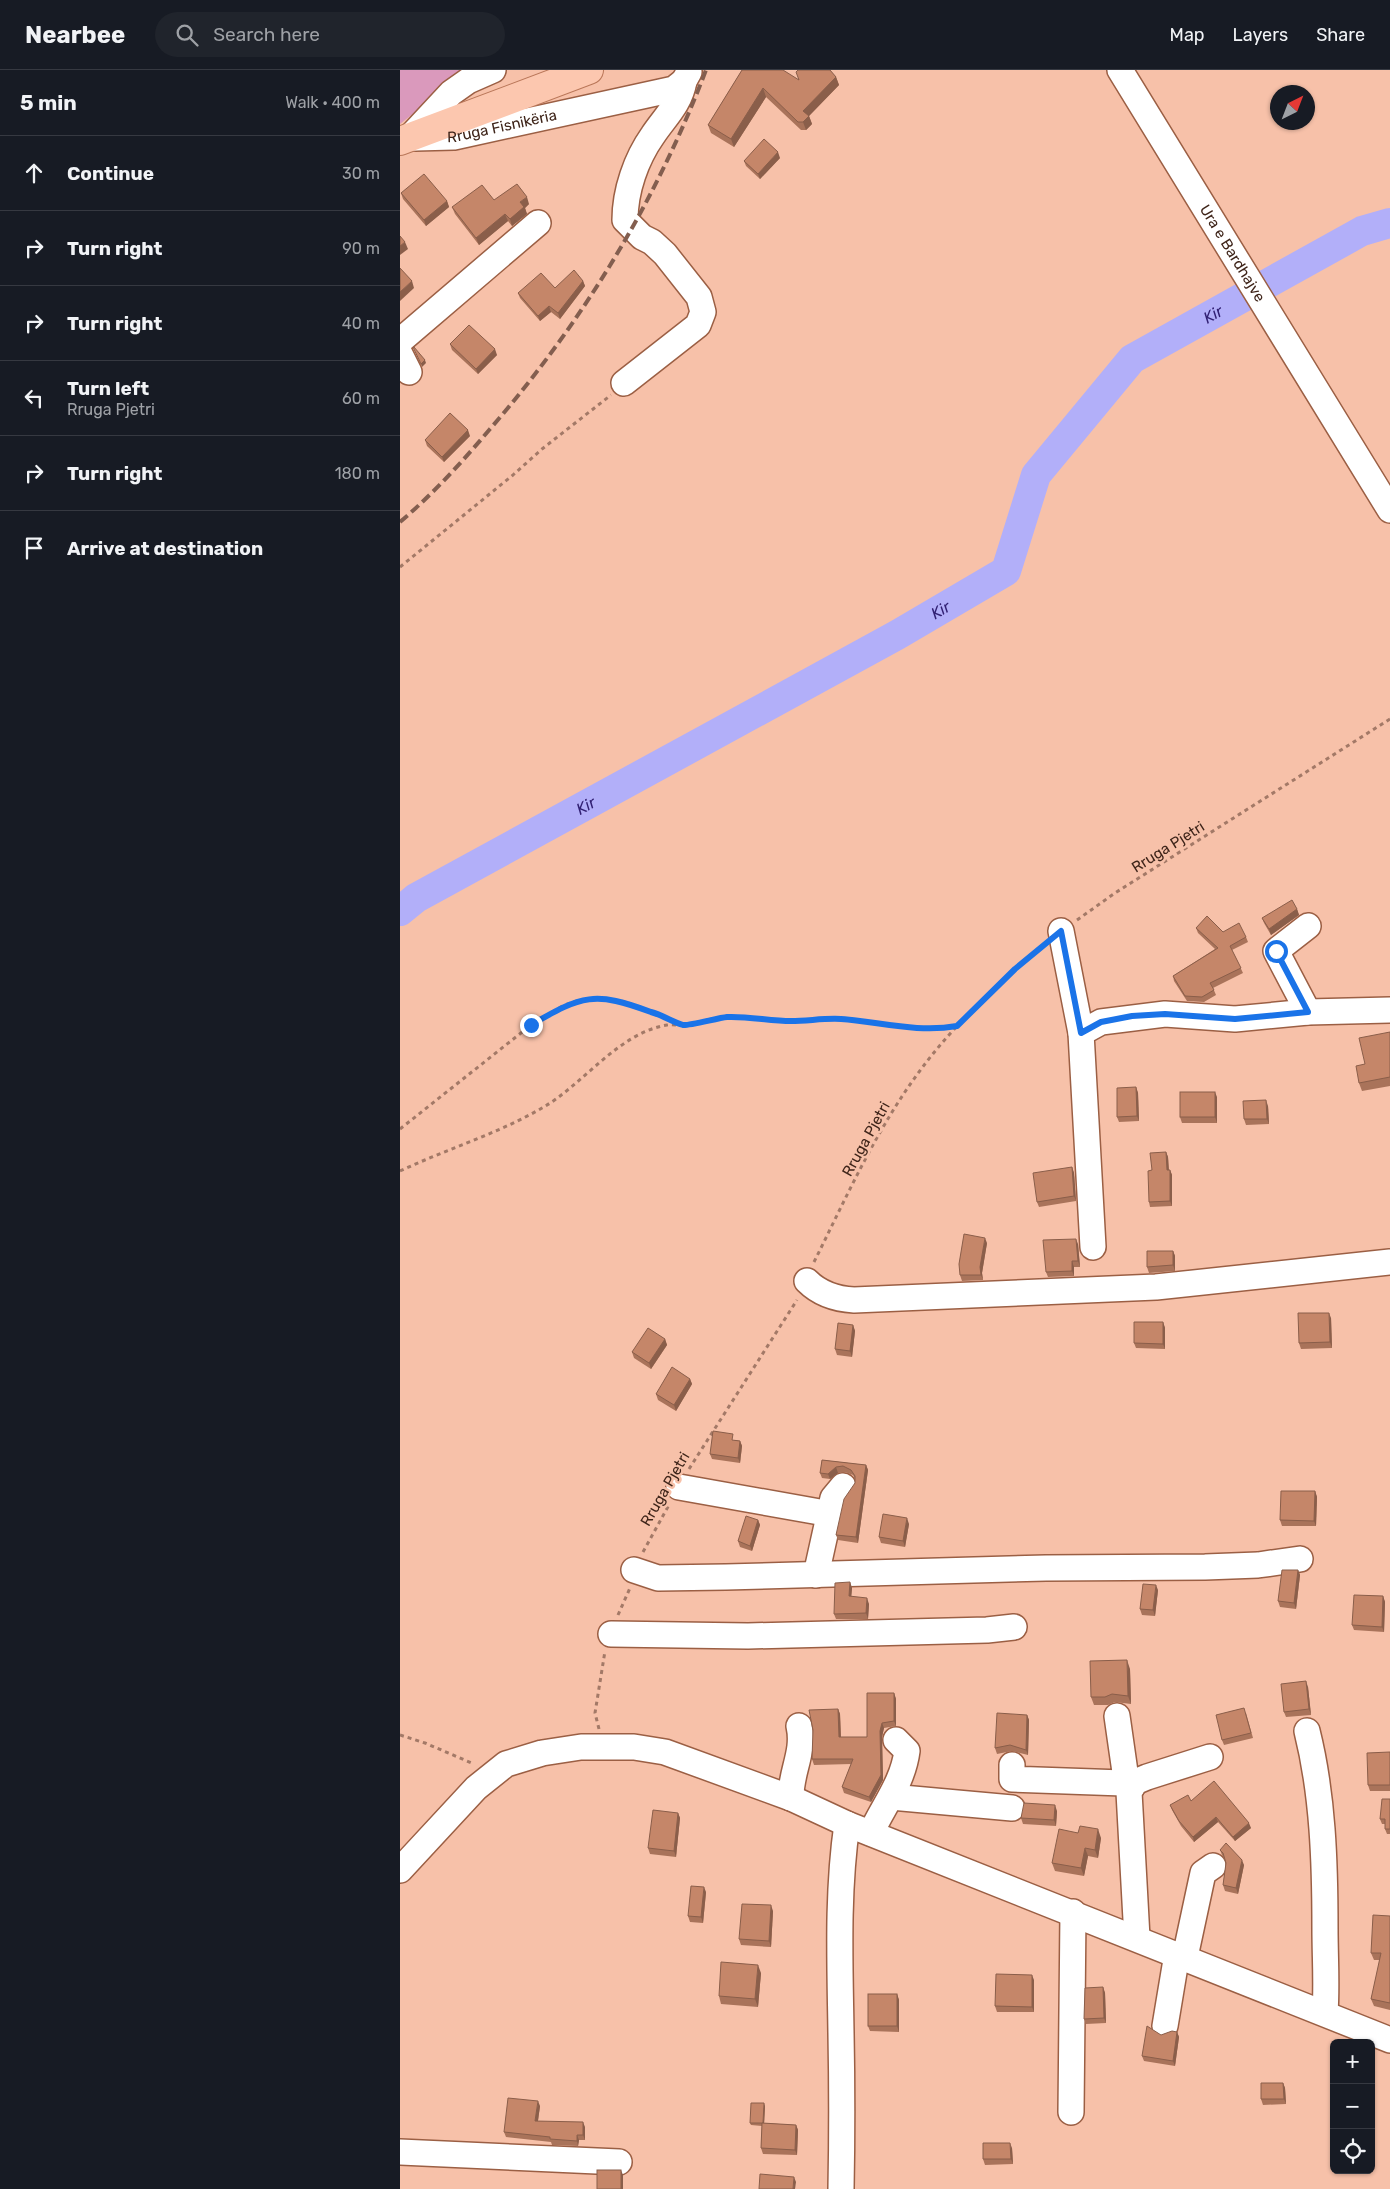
<!DOCTYPE html>
<meta charset="utf-8">
<style>
body{margin:0;font-family:Rubik,sans-serif;background:#20242c;color:#f1f3f6}
.controls{position:absolute;right:15px;bottom:15px;display:grid;overflow:hidden;border-radius:8px;box-shadow:0 1px 4px #0004}
.controls button{width:45px;height:45px;display:grid;place-items:center;padding:0;border:0;border-bottom:1px solid #363941;background:#171b24;color:#f1f3f6;font:25px sans-serif}
.compass{position:absolute;left:870px;top:15px;width:45px;height:45px;border-radius:50%;background:#171b24;box-shadow:0 1px 4px #0004;rotate:42deg}
.stop{position:absolute;width:15px;height:15px;margin:-11px;border:4px solid #1a73e8;border-radius:50%;background:#fff}
.stop.end{background:#1a73e8;border-color:#fff;box-shadow:0 1px 5px #0008}
.list{margin:0;padding:0;list-style:none}
h2{display:flex;justify-content:space-between;align-items:center;height:65px;margin:0;padding:0 20px;font-size:21px}
h2 small{font-size:16px;font-weight:400;color:#9ea1a6}
.list li{display:grid;grid-template-columns:32px 1fr auto;gap:15px;align-items:center;box-sizing:border-box;height:75px;padding:0 20px;border-top:1px solid #363941}
.list b{display:block;font-size:19px;white-space:nowrap}
.list p{margin:0;font-size:16px;white-space:nowrap;color:#9ea1a6}
.list em{font-size:16px;font-style:normal;color:#9ea1a6}
.icon{flex:none;width:28px;height:28px;fill:none;stroke:currentColor;stroke-width:2;stroke-linecap:round;stroke-linejoin:round}
.map{position:relative;flex:none;width:990px;height:2119px;overflow:hidden}
header{display:flex;align-items:center;gap:30px;box-sizing:border-box;height:70px;padding:0 25px;background:#171b24;border-bottom:1px solid #363941}
header strong{font-size:24px}
nav{display:flex;gap:28px;margin-inline-start:auto;font-size:18px}
.search{width:350px;height:45px;background:#20242c;display:flex;align-items:center;gap:12px;box-sizing:border-box;padding:0 18px;border-radius:28px;color:#9ea1a6;font-size:19px}
main{display:flex}
aside{flex:1;background:#171b24}
.map>svg:first-child{display:block}
</style>
<header>
<strong>Nearbee</strong>
<div class="search"><svg class="icon" aria-label="search" viewBox="0 0 24 24"><circle cx="10" cy="10" r="6"/><path d="M15 15l6 6"/></svg>Search here</div>
<nav><a>Map</a><a>Layers</a><a>Share</a></nav>
</header>
<main>
<aside>
<h2>5 min<small>Walk · 400 m</small></h2>
<ul class="list">
<li><svg class="icon" aria-label="ahead" viewBox="0 0 24 24"><path d="M12 20V5M6 11l6-6 6 6"/></svg><div><b>Continue</b></div><em>30 m</em></li>
<li><svg class="icon" aria-label="right" viewBox="0 0 24 24"><path d="M7 20v-9h11M14 6l5 5-5 5"/></svg><div><b>Turn right</b></div><em>90 m</em></li>
<li><svg class="icon" aria-label="right" viewBox="0 0 24 24"><path d="M7 20v-9h11M14 6l5 5-5 5"/></svg><div><b>Turn right</b></div><em>40 m</em></li>
<li><svg class="icon" aria-label="left" viewBox="0 0 24 24"><path d="M17 20v-9H6M10 6l-5 5 5 5"/></svg><div><b>Turn left</b><p>Rruga Pjetri</p></div><em>60 m</em></li>
<li><svg class="icon" aria-label="right" viewBox="0 0 24 24"><path d="M7 20v-9h11M14 6l5 5-5 5"/></svg><div><b>Turn right</b></div><em>180 m</em></li>
<li><svg class="icon" aria-label="arrive" viewBox="0 0 24 24"><path d="M6 21V4h12l-3 4 3 4H6"/></svg><div><b>Arrive at destination</b></div></li>
</ul>
</aside>
<div class="map">
<svg width="990" height="2119" viewBox="0 0 990 2119">
<rect width="100%" height="100%" fill="#f7c1a9"/>
<polygon fill="#da99bc" points="0,0 80,0 16,47 14,43 0,54"/>
<g fill="none" stroke-linecap="round" stroke-linejoin="round">
<path stroke="#b2aff9" stroke-width="30" id="s1" d="M0,841L16,828L497,565L606,501L636,405L732,289L962,161L990,153"/>
<g stroke="#9b5f44" stroke-width="28">
<g id="minor">
<path id="s2" d="M720,0L990,440"/>
<polyline points="10,67 51,23 68,11 93,0"/>
<path id="s3" d="M15,68L54,67L274,19L284,11L289,2"/>
<polyline points="0,271 138,153"/>
<polyline points="0,284 9,302"/>
<path d="M224,313L298,255L303,242L299,227L265,184L252,172L242,167L225,150C225,121 236,89 253,65C265,47 280,34 284,11"/>
<polyline points="908,856 876,881 908,942"/>
<polyline points="661,861 681,963"/>
<polyline points="693,1177 681,963 701,952 765,944 835,949 908,942 990,940"/>
<path d="M407,1211C420,1224 436,1229 454,1230L756,1217L990,1192"/>
<polyline points="279,1417 431,1444"/>
<polyline points="234,1500 258,1508 326,1507 646,1498 805,1497 858,1495 900,1489"/>
<polyline points="416,1505 433,1428 443,1416"/>
<polyline points="211,1564 348,1566 587,1560 614,1557"/>
<path d="M907,1661C923,1725 925,1793 925,1859C925,1887 927,1915 925,1943"/>
<polyline points="612,1695 612,1709 723,1713 732,1717 725,1702 717,1646"/>
<polyline points="491,1727 612,1738"/>
<path d="M391,1728C390,1703 405,1682 399,1656"/>
<path d="M471,1763C484,1735 503,1712 507,1681L496,1670"/>
<polyline points="0,1800 76,1718 106,1694 142,1683 181,1677 234,1677 265,1682 391,1728 447,1754 990,1970"/>
<polyline points="737,1868 729,1722 735,1712 747,1707 810,1687"/>
<polyline points="785,1887 803,1803 813,1796"/>
<polyline points="765,1956 777,1884"/>
<polyline points="671,2042 673,1842"/>
<polyline points="0,2082 219,2092"/>
<path d="M441,2119C442,2067 442,2015 441,1963C440,1893 437,1823 447,1754"/>
</g>
</g>
<g stroke="#b97658" stroke-width="30">
<polyline id="major" points="0,71 189,0"/>
</g>
<g stroke="#a37967" stroke-width="3" stroke-dasharray="4 4" stroke-linecap="butt">
<polyline points="0,497 113,405 142,379 211,325"/>
<polyline points="677,850 715,823 990,649"/>
<polyline points="0,1059 131,955 164,935 177,931 199,928 213,930 226,932 282,954"/>
<path d="M0,1101C47,1079 97,1064 142,1038C183,1015 218,963 267,955C273,954 280,956 286,955C300,952 313,948 327,947C348,946 370,951 391,951C408,951 424,948 440,949C479,952 518,963 557,956"/>
<path d="M414,1192C446,1128 476,1060 519,1002C554,954 599,913 644,875"/>
<polyline points="289,1399 397,1230"/>
<polyline points="243,1482 270,1433"/>
<polyline points="218,1545 230,1518"/>
<polyline points="199,1659 195,1643 205,1581"/>
<polyline points="0,1665 25,1673 74,1694"/>
</g>
<use href="#minor" stroke="#fff" stroke-width="25"/>
<use href="#major" stroke="#fcc7af" stroke-width="28"/>
<path stroke="#835e4f" stroke-width="4" stroke-dasharray="10 5" stroke-linecap="butt" d="M0,452C33,424 62,392 90,359C182,253 256,132 306,0"/>
</g>
<g fill="#a9735a">
<polygon points="342,0 399,10 436,7 439,15 409,46 412,54 406,60 401,60 366,27 334,77 311,63 308,55"/>
<polygon points="380,88 360,109 346,96 344,91"/>
<polygon points="1,123 47,131 49,137 26,156 3,129"/>
<polygon points="94,130 129,134 125,138 127,144 112,156 108,151 79,175 55,144 52,137"/>
<polygon points="183,211 185,216 160,249 151,242 140,251 120,228 118,223 155,218"/>
<polygon points="50,274 97,285 78,304 52,280"/>
<polygon points="70,366 44,392 27,376 25,370"/>
<polygon points="897,839 899,845 871,865 864,853 862,848"/>
<polygon points="796,858 823,862 846,867 848,872 832,880 843,903 813,918 816,925 804,932 787,931 774,911 773,906 815,879 798,863"/>
<polygon points="990,962 990,1016 962,1021 959,1013 965,994"/>
<polygon points="736,1017 738,1023 739,1051 719,1052 717,1047"/>
<polygon points="817,1027 817,1053 782,1053 780,1047"/>
<polygon points="868,1036 869,1054 846,1055 844,1049"/>
<polygon points="766,1082 768,1087 769,1100 770,1100 772,1105 772,1136 750,1137 749,1132 752,1100"/>
<polygon points="672,1097 674,1103 676,1131 639,1137 637,1132"/>
<polygon points="587,1173 582,1203 583,1210 562,1211 560,1205"/>
<polygon points="678,1174 680,1197 674,1197 674,1206 648,1207 646,1202"/>
<polygon points="773,1181 775,1186 775,1201 749,1203 747,1197"/>
<polygon points="931,1248 932,1278 901,1279 899,1273"/>
<polygon points="763,1252 765,1258 765,1279 736,1278 734,1273"/>
<polygon points="453,1255 455,1261 452,1287 437,1285 435,1279"/>
<polygon points="265,1269 267,1275 251,1299 234,1288 232,1282"/>
<polygon points="290,1309 292,1314 276,1341 258,1330 256,1324"/>
<polygon points="335,1370 340,1371 342,1376 340,1393 312,1389 310,1384"/>
<polygon points="422,1390 466,1395 468,1400 458,1473 438,1470 436,1465 455,1413 455,1409 453,1405 445,1402 438,1403 430,1409 422,1408 420,1403"/>
<polygon points="915,1421 917,1427 916,1456 882,1456 880,1450"/>
<polygon points="358,1450 360,1455 352,1481 340,1477 338,1471"/>
<polygon points="509,1454 505,1477 481,1473 479,1467"/>
<polygon points="898,1500 900,1505 896,1539 880,1537 878,1531"/>
<polygon points="450,1512 452,1518 451,1526 469,1534 468,1549 436,1549 434,1544"/>
<polygon points="758,1520 755,1546 742,1545 740,1539"/>
<polygon points="983,1526 985,1532 984,1562 954,1560 952,1555"/>
<polygon points="730,1599 731,1634 715,1632 708,1635 694,1635 691,1627"/>
<polygon points="908,1617 911,1645 886,1647 884,1642"/>
<polygon points="494,1623 496,1629 496,1656 484,1658 482,1667 483,1710 471,1732 444,1723 442,1717 451,1694 414,1695 412,1689 438,1639 440,1644 441,1667 467,1667"/>
<polygon points="846,1643 853,1668 824,1675 822,1670"/>
<polygon points="627,1645 629,1650 628,1685 612,1681 597,1684 595,1678"/>
<polygon points="990,1682 990,1721 970,1721 968,1715"/>
<polygon points="990,1729 990,1764 987,1764 985,1759 985,1754 982,1754 980,1749"/>
<polygon points="791,1731 851,1758 835,1771 818,1752 794,1772 781,1756 772,1740 770,1735"/>
<polygon points="657,1741 656,1756 623,1754 621,1748"/>
<polygon points="278,1743 280,1748 276,1787 250,1784 248,1778"/>
<polygon points="701,1768 698,1788 688,1786 684,1806 655,1801 652,1793"/>
<polygon points="820,1780 844,1795 838,1824 825,1821 823,1815 826,1793 824,1788 822,1785"/>
<polygon points="306,1822 303,1853 290,1852 288,1846"/>
<polygon points="373,1841 371,1877 341,1875 339,1869"/>
<polygon points="990,1846 990,1940 974,1936 971,1929 980,1890 974,1890 971,1883"/>
<polygon points="361,1903 358,1937 321,1934 319,1926"/>
<polygon points="634,1910 634,1942 597,1942 595,1936"/>
<polygon points="703,1917 705,1923 706,1953 686,1954 684,1949"/>
<polygon points="497,1924 499,1930 499,1962 470,1961 468,1956"/>
<polygon points="777,1962 779,1967 775,1996 744,1991 742,1986"/>
<polygon points="883,2013 885,2018 886,2034 863,2035 861,2029"/>
<polygon points="140,2036 138,2051 185,2057 185,2070 179,2070 178,2076 152,2075 151,2072 106,2067 104,2062"/>
<polygon points="365,2036 364,2053 396,2055 398,2060 397,2085 363,2084 361,2078 362,2056 351,2055 350,2053"/>
<polygon points="612,2078 613,2094 585,2095 583,2089"/>
</g>
<g fill="#8a5e4a">
<polygon points="436,7 439,15 409,46 412,54 406,60 403,52 403,41"/>
<polygon points="363,18 366,27 334,77 331,69"/>
<polygon points="378,82 380,88 360,109 358,104"/>
<polygon points="127,127 129,134 125,138 127,144 112,156 110,149 120,132"/>
<polygon points="47,131 49,137 26,156 24,150"/>
<polygon points="105,144 108,151 79,175 76,168"/>
<polygon points="5,172 8,179 0,185 0,176"/>
<polygon points="12,211 14,218 0,231 0,222"/>
<polygon points="183,211 185,216 160,249 158,243"/>
<polygon points="149,236 151,242 140,251 138,246"/>
<polygon points="95,279 97,285 78,304 76,299"/>
<polygon points="25,290 26,293 22,297 21,294"/>
<polygon points="68,360 70,366 44,392 42,387"/>
<polygon points="897,839 899,845 871,865 869,859"/>
<polygon points="736,1017 738,1023 739,1051 737,1046"/>
<polygon points="815,1022 817,1027 817,1053 815,1047"/>
<polygon points="866,1030 868,1036 869,1054 867,1049"/>
<polygon points="766,1082 768,1087 769,1105 767,1100"/>
<polygon points="672,1097 674,1103 676,1131 674,1126"/>
<polygon points="770,1100 772,1105 772,1136 770,1131"/>
<polygon points="585,1168 587,1173 582,1203 583,1210 581,1205 580,1197"/>
<polygon points="676,1169 678,1174 680,1197 678,1191"/>
<polygon points="773,1181 775,1186 775,1201 773,1195"/>
<polygon points="672,1191 674,1197 674,1206 672,1201"/>
<polygon points="929,1243 931,1248 932,1278 930,1272"/>
<polygon points="763,1252 765,1258 765,1279 763,1274"/>
<polygon points="453,1255 455,1261 452,1287 450,1281"/>
<polygon points="265,1269 267,1275 251,1299 249,1293"/>
<polygon points="290,1309 292,1314 276,1341 274,1335"/>
<polygon points="340,1371 342,1376 340,1393 338,1388"/>
<polygon points="466,1395 468,1400 458,1473 456,1467"/>
<polygon points="436,1397 438,1403 430,1409 428,1404"/>
<polygon points="915,1421 917,1427 916,1456 914,1451"/>
<polygon points="507,1448 509,1454 505,1477 503,1471"/>
<polygon points="358,1450 360,1455 352,1481 350,1476"/>
<polygon points="898,1500 900,1505 896,1539 894,1533"/>
<polygon points="450,1512 452,1518 451,1531 449,1526"/>
<polygon points="756,1515 758,1520 755,1546 753,1540"/>
<polygon points="983,1526 985,1532 984,1562 982,1557"/>
<polygon points="467,1528 469,1534 468,1549 466,1543"/>
<polygon points="727,1590 730,1599 731,1634 728,1626"/>
<polygon points="906,1611 908,1617 911,1645 909,1639"/>
<polygon points="494,1623 496,1629 496,1656 494,1651"/>
<polygon points="438,1639 440,1644 441,1672 439,1667"/>
<polygon points="627,1645 629,1650 628,1685 626,1680"/>
<polygon points="482,1653 484,1658 482,1667 483,1710 471,1732 469,1727 480,1661"/>
<polygon points="655,1735 657,1741 656,1756 654,1750"/>
<polygon points="278,1743 280,1748 276,1787 274,1781"/>
<polygon points="816,1747 818,1752 794,1772 793,1767"/>
<polygon points="849,1753 851,1758 835,1771 833,1767"/>
<polygon points="698,1759 701,1768 698,1788 695,1780"/>
<polygon points="685,1778 688,1786 684,1806 681,1798"/>
<polygon points="842,1790 844,1795 838,1824 836,1818"/>
<polygon points="304,1817 306,1822 303,1853 301,1847"/>
<polygon points="371,1835 373,1841 371,1877 369,1871"/>
<polygon points="358,1895 361,1903 358,1937 355,1929"/>
<polygon points="632,1905 634,1910 634,1942 632,1937"/>
<polygon points="703,1917 705,1923 706,1953 704,1948"/>
<polygon points="497,1924 499,1930 499,1962 497,1956"/>
<polygon points="777,1962 779,1967 775,1996 773,1991"/>
<polygon points="883,2013 885,2018 886,2034 884,2029"/>
<polygon points="138,2031 140,2036 137,2057 135,2051"/>
<polygon points="364,2033 365,2036 364,2056 363,2053"/>
<polygon points="183,2052 185,2057 185,2070 183,2065"/>
<polygon points="396,2055 398,2060 397,2085 395,2080"/>
<polygon points="177,2065 179,2070 178,2076 177,2071"/>
<polygon points="610,2073 612,2078 613,2094 611,2089"/>
<polygon points="221,2100 223,2105 223,2119 221,2119"/>
<polygon points="394,2107 396,2112 395,2119 393,2119"/>
</g>
<g fill="#c58669" stroke="#8a5e4a">
<polygon points="342,0 383,0 399,10 396,2 398,0 430,0 436,7 403,41 409,46 403,52 398,52 363,18 331,69 308,55"/>
<polygon points="364,69 378,82 358,104 344,91"/>
<polygon points="24,104 47,131 24,150 1,123"/>
<polygon points="117,114 127,127 120,132 124,137 110,149 105,144 76,168 52,137 82,115 94,130"/>
<polygon points="0,166 5,172 0,176"/>
<polygon points="0,198 12,211 0,222"/>
<polygon points="174,200 183,211 158,243 149,236 138,246 118,223 141,203 155,218"/>
<polygon points="69,255 95,279 76,299 50,274"/>
<polygon points="13,277 14,277 25,290 21,294"/>
<polygon points="50,343 68,360 42,387 25,370"/>
<polygon points="892,830 897,839 869,859 862,848"/>
<polygon points="807,846 823,862 839,853 846,867 830,876 841,898 810,913 814,920 802,927 785,926 773,906 818,878 796,858"/>
<polygon points="990,962 990,1007 959,1013 956,996 965,994 959,968"/>
<polygon points="736,1017 737,1046 717,1047 717,1018"/>
<rect x="780" y="1022" width="35" height="25"/>
<polygon points="866,1030 867,1049 844,1049 843,1031"/>
<polygon points="766,1082 767,1100 770,1100 770,1131 749,1132 748,1101 752,1100 750,1083"/>
<polygon points="672,1097 674,1126 637,1132 633,1103"/>
<polygon points="564,1164 585,1168 580,1197 581,1205 560,1205 559,1194"/>
<polygon points="676,1169 678,1191 672,1191 672,1201 646,1202 643,1170"/>
<polygon points="747,1181 773,1181 773,1195 747,1197"/>
<polygon points="898,1243 929,1243 930,1272 899,1273"/>
<polygon points="734,1252 763,1252 763,1274 734,1273"/>
<polygon points="438,1253 453,1255 450,1281 435,1279"/>
<polygon points="248,1258 265,1269 249,1293 232,1282"/>
<polygon points="272,1297 290,1309 274,1335 256,1324"/>
<polygon points="313,1361 333,1364 332,1370 340,1371 338,1388 310,1384"/>
<polygon points="422,1390 466,1395 456,1467 436,1465 444,1429 455,1413 455,1406 451,1400 443,1396 436,1397 428,1404 420,1403"/>
<polygon points="881,1421 915,1421 914,1451 880,1450"/>
<polygon points="483,1444 507,1448 503,1471 479,1467"/>
<polygon points="346,1446 358,1450 350,1476 338,1471"/>
<polygon points="882,1500 898,1500 894,1533 878,1531"/>
<polygon points="450,1512 449,1526 467,1528 466,1543 434,1544 435,1513"/>
<polygon points="743,1514 756,1515 753,1540 740,1539"/>
<polygon points="954,1525 983,1526 982,1557 952,1555"/>
<polygon points="727,1590 728,1626 712,1624 705,1627 691,1627 690,1591"/>
<polygon points="906,1611 909,1639 884,1642 881,1614"/>
<polygon points="467,1623 494,1623 494,1651 482,1653 480,1661 481,1705 469,1727 442,1717 453,1689 412,1689 413,1660 409,1640 438,1639 439,1667 467,1667"/>
<polygon points="844,1638 851,1663 822,1670 816,1645"/>
<polygon points="597,1643 627,1645 626,1680 610,1675 595,1678"/>
<polygon points="990,1682 990,1715 968,1715 967,1683"/>
<polygon points="814,1711 849,1753 833,1767 816,1747 793,1767 779,1751 770,1735 788,1725 791,1731"/>
<polygon points="982,1729 990,1729 990,1759 985,1759 985,1749 980,1749"/>
<polygon points="624,1733 655,1735 654,1750 621,1748"/>
<polygon points="253,1740 278,1743 274,1781 248,1778"/>
<polygon points="680,1756 698,1759 695,1780 685,1778 681,1798 652,1793 659,1759 678,1763"/>
<polygon points="826,1773 842,1790 836,1818 823,1815 826,1793 823,1783 820,1780"/>
<polygon points="291,1816 304,1817 301,1847 288,1846"/>
<polygon points="342,1834 371,1835 369,1871 339,1869"/>
<polygon points="973,1845 990,1846 990,1933 971,1929 981,1883 971,1883"/>
<polygon points="321,1892 358,1895 355,1929 319,1926"/>
<polygon points="596,1904 632,1905 632,1937 595,1936"/>
<polygon points="703,1917 704,1948 684,1949 685,1918"/>
<rect x="468" y="1924" width="29" height="32"/>
<polygon points="747,1956 761,1965 772,1961 777,1962 773,1991 742,1986"/>
<polygon points="861,2013 883,2013 884,2029 861,2029"/>
<polygon points="108,2028 138,2031 135,2051 183,2052 183,2065 177,2065 177,2071 150,2069 150,2067 104,2062"/>
<polygon points="351,2033 364,2033 363,2053 350,2053"/>
<polygon points="362,2053 396,2055 395,2080 361,2078"/>
<polygon points="583,2073 610,2073 611,2089 583,2089"/>
<rect x="197" y="2100" width="24" height="19"/>
<polygon points="360,2104 394,2107 393,2119 359,2119"/>
</g>
<g fill="none" stroke-linecap="round" stroke-linejoin="round">
<path stroke="#1a73e8" stroke-width="6" d="M131,955C182,925 195,921 251,942C262,945 273,952 283,955C288,956 318,948 327,947C348,946 370,951 391,951C408,951 424,948 441,949C480,952 518,963 557,956L615,899L661,861L681,963L701,952L732,946L765,944L835,949L908,942L876,881"/>
</g>
<g text-anchor="middle" stroke-width="5" stroke-linejoin="round" paint-order="stroke">
<g font-size="15" fill="#3f251a" stroke="#f7c1a9">
<text dy="5" stroke="none"><textPath href="#s3" startOffset="88">Rruga Fisnikëria</textPath></text>
<text dy="5" stroke="none"><textPath href="#s2" startOffset="215">Ura e Bardhajve</textPath></text>
<text transform="translate(768 777) rotate(-32)" y="5">Rruga Pjetri</text>
<text transform="translate(466 1069) rotate(-61)" y="5">Rruga Pjetri</text>
<text transform="translate(265 1419) rotate(-60)" y="5">Rruga Pjetri</text>
</g>
<g font-size="16" font-style="italic" fill="#322174" stroke="#f7c1a9">
<text dy="6" stroke="none"><textPath href="#s1" startOffset="1039">Kir</textPath></text>
<text dy="6" stroke="none"><textPath href="#s1" startOffset="619">Kir</textPath></text>
<text dy="6" stroke="none"><textPath href="#s1" startOffset="214">Kir</textPath></text>
</g>
</g>
</svg>
<div class="controls">
<button>+</button>
<button>−</button>
<button><svg class="icon" aria-label="locate" viewBox="0 0 24 24"><circle cx="12" cy="12" r="6"/><path d="M12 2v4M12 18v4M2 12h4M18 12h4"/></svg></button>
</div>
<svg class="compass" viewBox="-18 -18 36 36"><path d="M0-13l5 13h-10z" fill="#e53935"/><path d="M0 13l5-13h-10z" fill="#9ea1a6"/></svg>
<div class="stop" style="left:876px;top:881px"></div>
<div class="stop end" style="left:131px;top:955px"></div>
</div>
</main>
